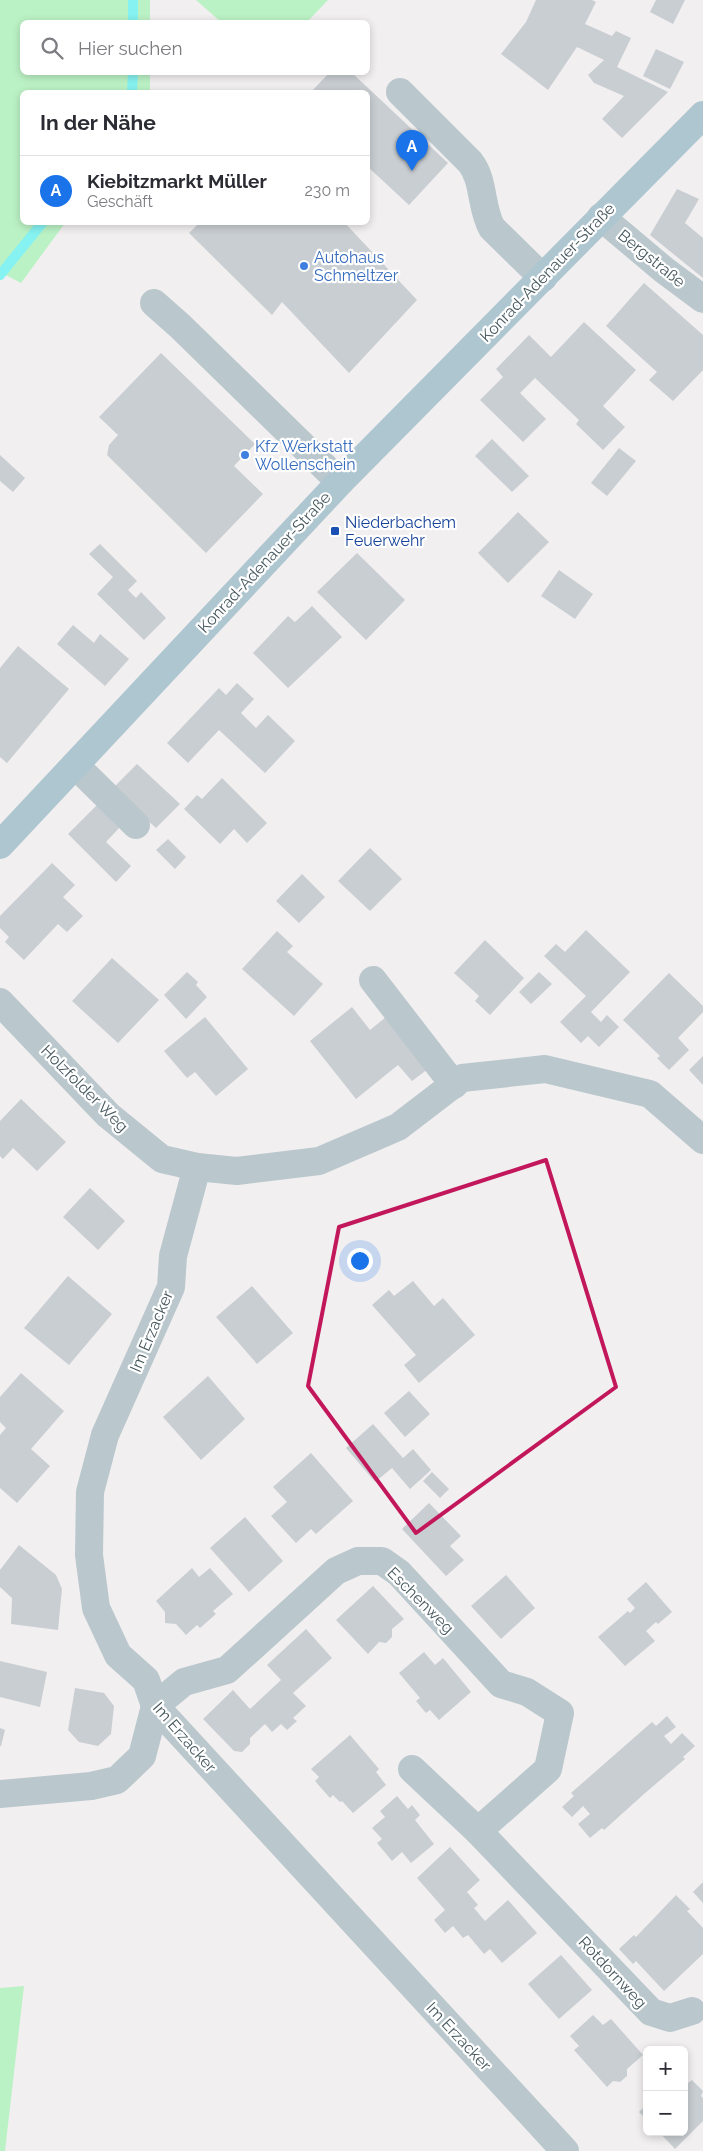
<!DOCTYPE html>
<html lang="de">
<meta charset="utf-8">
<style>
body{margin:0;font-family:Raleway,sans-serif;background:#f7f7f7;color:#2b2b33}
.controls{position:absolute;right:15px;bottom:15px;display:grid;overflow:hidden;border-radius:8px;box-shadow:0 2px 8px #0003}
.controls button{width:45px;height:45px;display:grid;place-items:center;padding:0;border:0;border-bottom:1px solid #e1e1e2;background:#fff;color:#2b2b33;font:25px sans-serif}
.you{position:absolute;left:359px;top:1260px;width:18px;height:18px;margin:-12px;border:4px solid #fff;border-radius:50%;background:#1a73e8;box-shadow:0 0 0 8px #1a73e833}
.badge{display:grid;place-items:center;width:32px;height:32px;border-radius:50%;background:#1a73e8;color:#fff;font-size:16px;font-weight:700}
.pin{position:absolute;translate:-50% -41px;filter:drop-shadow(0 1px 2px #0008)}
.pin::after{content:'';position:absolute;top:26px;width:18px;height:15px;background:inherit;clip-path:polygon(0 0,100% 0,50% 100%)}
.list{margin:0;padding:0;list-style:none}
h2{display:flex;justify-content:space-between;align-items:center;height:65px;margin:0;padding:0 20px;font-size:21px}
h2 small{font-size:16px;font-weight:400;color:#7c7c81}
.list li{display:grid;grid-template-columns:32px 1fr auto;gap:15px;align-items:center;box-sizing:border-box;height:70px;padding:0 20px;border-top:1px solid #e1e1e2}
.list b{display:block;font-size:19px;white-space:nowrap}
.list p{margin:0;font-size:16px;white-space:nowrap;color:#7c7c81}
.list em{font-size:16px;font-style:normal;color:#7c7c81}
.icon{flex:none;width:28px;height:28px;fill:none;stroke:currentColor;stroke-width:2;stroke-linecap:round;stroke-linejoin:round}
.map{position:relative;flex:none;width:703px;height:2151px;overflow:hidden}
.search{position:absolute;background:#fff;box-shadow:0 2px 8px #0003;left:20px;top:20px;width:350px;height:55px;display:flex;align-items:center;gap:12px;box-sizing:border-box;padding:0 18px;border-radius:8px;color:#7c7c81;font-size:19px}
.panel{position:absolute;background:#fff;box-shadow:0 2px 8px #0003;left:20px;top:90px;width:350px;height:135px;border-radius:8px}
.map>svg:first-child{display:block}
</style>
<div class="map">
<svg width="703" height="2151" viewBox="0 0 703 2151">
<rect width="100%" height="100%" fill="#f2eff0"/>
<g fill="#bbf2c5">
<polygon points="0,0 150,0 150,22 22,22 22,72 150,73 150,92 22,92 22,222 65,223 21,283 0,272"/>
<polygon points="196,0 328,0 307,22 221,22"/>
<polygon points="24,1986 5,2151 0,2151 0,1988"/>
</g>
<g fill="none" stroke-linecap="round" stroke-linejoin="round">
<g stroke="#86f2f1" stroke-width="10">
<polyline points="133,0 133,22"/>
<polyline points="132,92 133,72"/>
<polyline points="0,275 43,222"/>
</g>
</g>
<g fill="#c9ced2">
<polygon points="536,0 592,0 596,2 585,24 612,36 616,31 631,38 617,67 668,92 622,138 602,119 624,96 594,83 588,75 604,60 577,47 548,90 501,54 526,22"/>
<polygon points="656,0 685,0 673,24 650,12"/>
<polygon points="656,49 684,62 670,89 643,76"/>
<polygon points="330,72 351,72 448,163 409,205 368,167 368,92 311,92"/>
<polygon points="677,189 699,199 685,223 703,238 703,278 650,235"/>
<polygon points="200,222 344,222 417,300 349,373 282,302 272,315 189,233"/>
<polygon points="644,283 703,335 703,370 673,401 649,380 657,372 606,326"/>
<polygon points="584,322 636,370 603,406 625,427 603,450 576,424 579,420 535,378 520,393 546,419 523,442 480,400 503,377 496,369 529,335 551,357"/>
<polygon points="161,353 255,444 234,466 263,494 206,553 107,455 109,445 118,435 99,417"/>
<polygon points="492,439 529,476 512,492 475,456"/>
<polygon points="619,448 636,461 607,496 591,483"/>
<polygon points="0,455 25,478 13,492 0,481"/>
<polygon points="518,512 549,542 508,583 478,553"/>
<polygon points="100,544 137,581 128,590 136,598 141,592 166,618 144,640 97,594 113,577 89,554"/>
<polygon points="357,553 405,600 366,640 317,592"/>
<polygon points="559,570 593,594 575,619 541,596"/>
<polygon points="312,606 342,637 288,688 253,653 288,616 295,622"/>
<polygon points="73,625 94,643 100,634 129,659 105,686 57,644"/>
<polygon points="18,646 69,689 7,763 0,757 0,668"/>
<polygon points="237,683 254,699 241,713 256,728 268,715 295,741 265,773 219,730 188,763 167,743 219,688 226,695"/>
<polygon points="137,764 180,804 156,828 113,788"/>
<polygon points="222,778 267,823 247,843 234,829 220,844 184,809 197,795 202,799"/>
<polygon points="97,805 120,827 106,842 131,866 116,882 68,834"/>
<polygon points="168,839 186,857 175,869 156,850"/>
<polygon points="370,848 402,879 370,911 338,881"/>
<polygon points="52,863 75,885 63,897 83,916 67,932 58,924 24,960 5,942 9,937 0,928 0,916"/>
<polygon points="302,874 325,897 299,923 276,901"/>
<polygon points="586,930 630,972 591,1012 601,1022 607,1015 619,1027 599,1047 588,1036 581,1043 560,1022 586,996 544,956 556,944 565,952"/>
<polygon points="277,931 293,946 287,952 323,984 294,1016 242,969"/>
<polygon points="485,940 524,978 490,1015 475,1001 479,996 454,973"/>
<polygon points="112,958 159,1000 118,1043 72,1001"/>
<polygon points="187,972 198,982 196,985 207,997 186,1019 164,995"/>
<polygon points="539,972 552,984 531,1004 519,992"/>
<polygon points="669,973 703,1006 703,1012 678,1038 689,1050 669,1070 657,1058 660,1056 623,1020"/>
<polygon points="352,1007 370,1030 386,1017 428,1069 412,1081 398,1065 356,1099 310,1041"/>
<polygon points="205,1017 248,1069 216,1096 195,1072 187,1078 164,1051"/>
<polygon points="703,1056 703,1085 689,1070"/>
<polygon points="21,1099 66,1142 37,1171 13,1148 3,1159 0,1156 0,1121"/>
<polygon points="90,1188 125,1221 98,1250 63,1217"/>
<polygon points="68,1276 112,1314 69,1365 24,1328"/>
<polygon points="413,1281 434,1306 443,1298 475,1335 419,1383 404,1365 416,1355 372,1305 389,1290 394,1296"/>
<polygon points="252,1286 293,1333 257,1364 216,1317"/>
<polygon points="21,1373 64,1411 31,1449 50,1466 17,1503 0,1488 0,1435 6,1428 0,1422 0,1397"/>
<polygon points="208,1376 245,1419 201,1460 163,1417"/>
<polygon points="409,1391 430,1414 405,1437 384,1413"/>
<polygon points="373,1424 403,1458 413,1449 431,1470 410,1489 392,1468 375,1482 346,1448"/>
<polygon points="311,1453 353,1501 316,1534 311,1529 296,1543 271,1516 287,1502 273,1487"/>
<polygon points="432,1472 449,1489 440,1498 423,1481"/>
<polygon points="429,1503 461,1536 450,1546 464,1560 446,1576 402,1529"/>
<polygon points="245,1517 283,1561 249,1592 210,1548"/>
<polygon points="19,1545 56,1575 62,1589 58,1630 11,1624 12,1598 0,1587 0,1570"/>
<polygon points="192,1568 199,1577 210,1568 233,1594 213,1611 216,1614 200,1628 197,1625 186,1635 176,1624 165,1623 165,1612 156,1601"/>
<polygon points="506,1575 535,1608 501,1639 471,1606"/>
<polygon points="646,1582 672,1612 658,1624 656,1622 646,1631 655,1641 625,1666 598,1637 628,1611 630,1613 635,1608 627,1599"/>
<polygon points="373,1586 404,1619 392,1629 392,1637 386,1643 379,1642 368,1654 336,1620"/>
<polygon points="306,1629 332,1658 293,1693 306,1706 293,1718 297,1721 287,1730 281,1724 272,1732 265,1724 250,1738 250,1744 242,1752 234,1751 203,1719 233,1690 250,1709 281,1680 267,1665"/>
<polygon points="424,1652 435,1665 443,1658 471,1692 439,1720 430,1710 426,1713 416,1701 420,1698 399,1673"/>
<polygon points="0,1661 47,1672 40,1707 0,1697"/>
<polygon points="75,1688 104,1693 114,1706 111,1734 98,1746 79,1742 68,1730"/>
<polygon points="667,1716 676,1727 664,1736 671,1744 682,1733 695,1746 683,1757 685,1759 644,1794 604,1830 602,1828 590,1838 578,1824 590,1814 583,1806 572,1817 562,1807 574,1796 571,1793 652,1722 656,1726"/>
<polygon points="0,1728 5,1730 1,1746 0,1746"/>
<polygon points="350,1735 379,1769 376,1772 386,1785 353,1813 342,1801 340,1802 333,1795 330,1798 315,1781 319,1777 311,1769"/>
<polygon points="397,1796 408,1809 412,1805 420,1815 415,1820 434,1844 411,1863 402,1852 392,1861 377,1843 382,1839 372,1828 385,1817 380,1811"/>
<polygon points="450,1847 480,1880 467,1892 478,1905 474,1908 485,1921 508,1900 537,1933 502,1963 490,1949 484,1954 468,1935 463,1938 453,1926 445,1933 434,1920 445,1910 417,1878"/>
<polygon points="703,1882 703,1903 693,1892"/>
<polygon points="676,1895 690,1909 687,1911 703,1928 703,1954 664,1991 636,1961 633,1964 619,1949 634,1935 636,1937"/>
<polygon points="561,1955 592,1990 559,2019 528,1984"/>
<polygon points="593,2015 603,2025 611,2019 643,2055 627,2069 627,2076 620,2082 613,2081 607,2087 574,2050 579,2046 570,2036"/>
<polygon points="684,2080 688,2083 692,2080 703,2091 701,2096 703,2098 703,2121 675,2149 659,2132 684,2132"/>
<polygon points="647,2104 647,2120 639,2112"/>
</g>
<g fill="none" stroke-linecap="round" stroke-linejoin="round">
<g stroke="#bac8cd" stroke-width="28">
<path d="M400,92L470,162C485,181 480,207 492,228L543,278"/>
<polyline points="601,217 664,270 703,299"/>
<polyline points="154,303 180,326 340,482"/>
<polyline points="75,765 136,825"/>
<polyline points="373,980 454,1085"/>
<polyline points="0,1002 108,1115 162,1159 197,1167 237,1171 319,1161 398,1127 462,1078 545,1069 650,1094 703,1140"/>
<polyline points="197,1167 173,1256 171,1287 105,1435 90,1492 89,1555 96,1608 118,1655 146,1680 155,1706 565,2151"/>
<polyline points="412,1769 478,1831"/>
<polyline points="0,1794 91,1786 117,1780 142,1756 155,1706 184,1682 227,1670 336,1571 358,1561 382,1561 399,1573 501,1684 527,1692 560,1713 548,1769 478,1831 651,2012 670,2018 692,2011"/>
</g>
<polyline stroke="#aec6d0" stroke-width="28" points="0,845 340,482 703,115"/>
</g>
<path fill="none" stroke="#c2185b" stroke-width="4" stroke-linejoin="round" d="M546,1160L616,1387L416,1533L308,1386L339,1227Z"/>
<g fill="#3f7fe0" stroke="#fff" stroke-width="2">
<circle cx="304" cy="266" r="5"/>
<circle cx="245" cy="455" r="5"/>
</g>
<rect fill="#1a4fb4" stroke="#fff" stroke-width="2" x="330" y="526" width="10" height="10" rx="2.5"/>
<g text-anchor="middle" stroke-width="4.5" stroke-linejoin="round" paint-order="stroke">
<g font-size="16" fill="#366cbe" stroke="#fff" text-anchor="start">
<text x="314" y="263">Autohaus<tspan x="314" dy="18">Schmeltzer</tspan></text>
<text x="255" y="452">Kfz Werkstatt<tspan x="255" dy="18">Wollenschein</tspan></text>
</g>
<g font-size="16" fill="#46585e" stroke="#fff">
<text transform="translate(652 258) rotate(39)" y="6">Bergstraße</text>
<text transform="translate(547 272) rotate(-46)" y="6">Konrad-Adenauer-Straße</text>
<text transform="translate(264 562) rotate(-47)" y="6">Konrad-Adenauer-Straße</text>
<text transform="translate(85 1088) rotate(45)" y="6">Holzfolder Weg</text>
<text transform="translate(151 1331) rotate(-67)" y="6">Im Erzacker</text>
<text transform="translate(421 1600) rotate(45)" y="6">Eschenweg</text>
<text transform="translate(185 1737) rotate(49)" y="6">Im Erzacker</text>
<text transform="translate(613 1972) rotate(47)" y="6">Rotdornweg</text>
<text transform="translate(459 2036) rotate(47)" y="6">Im Erzacker</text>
</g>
<g font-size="16" fill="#164399" stroke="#fff" text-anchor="start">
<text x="345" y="528">Niederbachem<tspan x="345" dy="18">Feuerwehr</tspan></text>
</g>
</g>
</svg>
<div class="controls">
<button>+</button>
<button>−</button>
</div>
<div class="you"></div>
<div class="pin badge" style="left:412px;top:171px">A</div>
<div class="search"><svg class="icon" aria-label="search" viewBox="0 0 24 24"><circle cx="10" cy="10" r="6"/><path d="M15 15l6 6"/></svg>Hier suchen</div>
<section class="panel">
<h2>In der Nähe<small></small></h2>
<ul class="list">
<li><span class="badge">A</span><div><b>Kiebitzmarkt Müller</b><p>Geschäft</p></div><em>230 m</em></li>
</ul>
</section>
</div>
